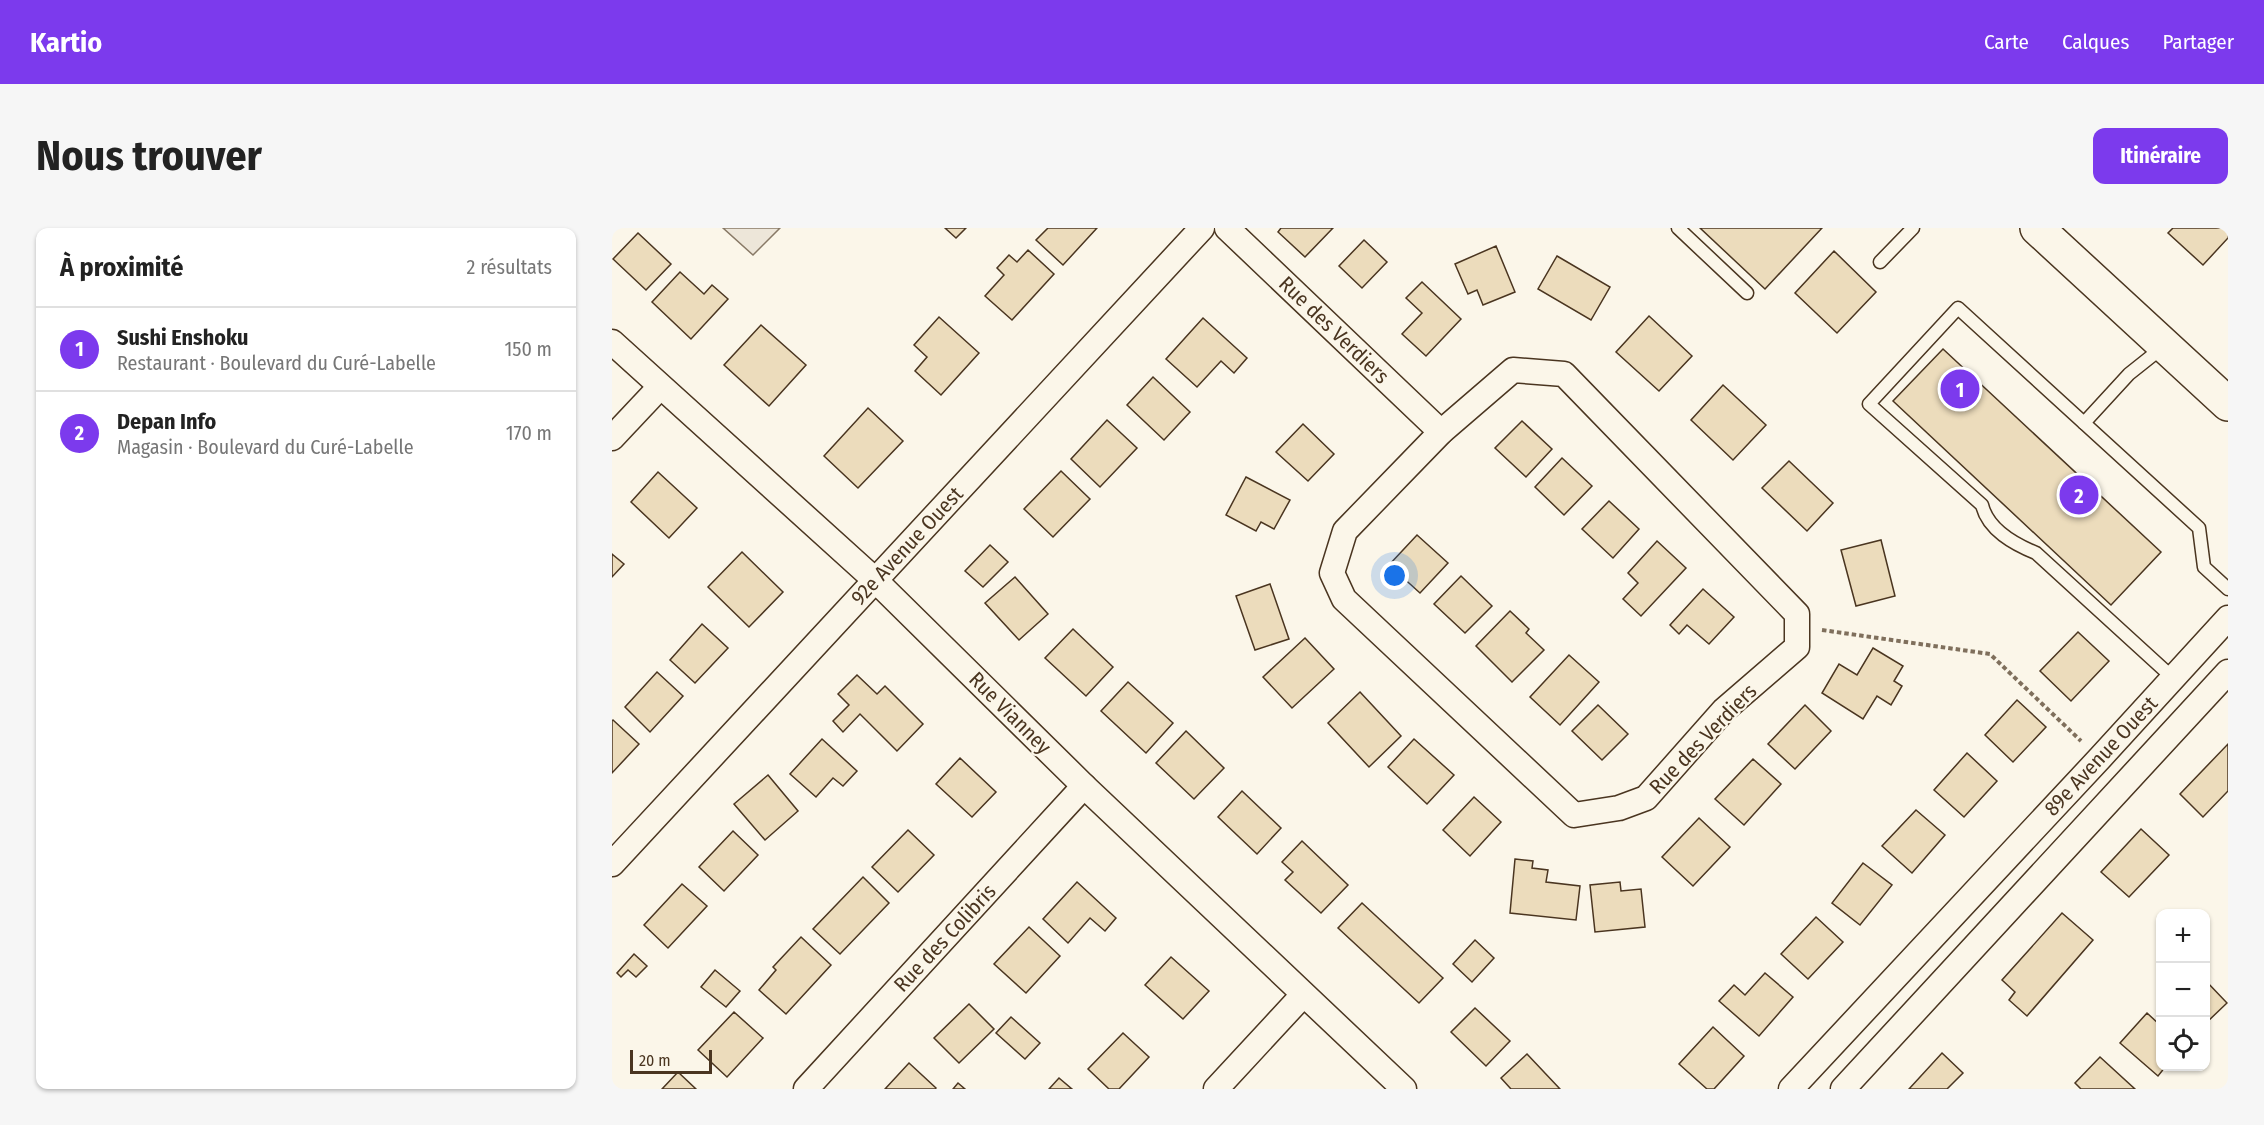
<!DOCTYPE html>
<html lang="fr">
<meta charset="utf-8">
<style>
body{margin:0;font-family:"Fira Sans Condensed",sans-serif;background:#f6f6f6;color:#222}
.controls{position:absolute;right:18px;bottom:18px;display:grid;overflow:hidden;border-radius:12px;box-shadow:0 2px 4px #0004}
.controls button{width:54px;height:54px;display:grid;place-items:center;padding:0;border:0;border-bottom:2px solid #e0e0e0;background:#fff;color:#222;font:30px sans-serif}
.scale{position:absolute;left:18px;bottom:15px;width:82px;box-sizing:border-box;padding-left:6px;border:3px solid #4a3520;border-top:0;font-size:16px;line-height:21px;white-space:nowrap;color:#4a3520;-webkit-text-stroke:4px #fbf6e9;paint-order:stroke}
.you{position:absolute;left:783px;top:348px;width:21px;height:21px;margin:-15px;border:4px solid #fff;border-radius:50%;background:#1a73e8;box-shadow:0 0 0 9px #1a73e833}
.badge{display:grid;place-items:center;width:39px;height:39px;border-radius:50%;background:#7c3aed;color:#fff;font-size:20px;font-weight:700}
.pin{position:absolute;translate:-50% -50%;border:3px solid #fff;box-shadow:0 2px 6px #0006}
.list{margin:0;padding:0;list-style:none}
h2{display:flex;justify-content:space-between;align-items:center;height:78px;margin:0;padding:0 24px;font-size:26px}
h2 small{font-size:20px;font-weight:400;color:#767676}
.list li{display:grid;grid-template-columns:39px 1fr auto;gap:18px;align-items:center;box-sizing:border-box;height:84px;padding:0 24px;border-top:2px solid #e0e0e0}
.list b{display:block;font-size:22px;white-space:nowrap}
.list p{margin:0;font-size:20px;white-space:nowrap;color:#767676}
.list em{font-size:20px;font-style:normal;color:#767676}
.icon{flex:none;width:33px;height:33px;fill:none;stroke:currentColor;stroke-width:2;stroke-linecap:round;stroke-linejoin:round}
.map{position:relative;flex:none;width:1616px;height:861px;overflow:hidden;border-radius:12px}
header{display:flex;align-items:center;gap:36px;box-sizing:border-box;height:84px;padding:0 30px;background:#7c3aed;color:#fff}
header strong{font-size:28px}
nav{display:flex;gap:33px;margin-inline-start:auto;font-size:21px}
.intro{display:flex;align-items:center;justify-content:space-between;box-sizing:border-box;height:144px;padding:0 36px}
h1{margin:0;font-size:42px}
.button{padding:15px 27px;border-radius:12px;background:#7c3aed;color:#fff;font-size:21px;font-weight:700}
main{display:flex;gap:36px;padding:0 36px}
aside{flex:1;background:#fff;border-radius:12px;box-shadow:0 2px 4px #0004}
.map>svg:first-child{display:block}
</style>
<header>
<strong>Kartio</strong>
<nav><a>Carte</a><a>Calques</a><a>Partager</a></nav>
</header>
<div class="intro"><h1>Nous trouver</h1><a class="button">Itinéraire</a></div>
<main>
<aside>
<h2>À proximité<small>2 résultats</small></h2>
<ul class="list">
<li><span class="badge">1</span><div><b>Sushi Enshoku</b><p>Restaurant · Boulevard du Curé-Labelle</p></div><em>150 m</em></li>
<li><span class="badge">2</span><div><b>Depan Info</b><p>Magasin · Boulevard du Curé-Labelle</p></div><em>170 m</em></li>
</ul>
</aside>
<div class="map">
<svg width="1616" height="861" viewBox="0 0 1616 861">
<rect width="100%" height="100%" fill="#fbf6e9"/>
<polygon fill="#ede6d9" stroke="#887966" stroke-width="1.5" points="111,0 168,0 141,27"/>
<g fill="#ecdcbc" stroke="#4a3520" stroke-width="1.5">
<polygon points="333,0 354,0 344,10"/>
<polygon points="436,0 485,0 451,37 424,12"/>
<polygon points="669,0 721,0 693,29 666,4"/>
<polygon points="1088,0 1210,0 1153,61"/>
<polygon points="1561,0 1616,0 1616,10 1591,37 1556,5"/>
<polygon points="26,5 59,36 34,62 1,31"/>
<polygon points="752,12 775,34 750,60 727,38"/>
<polygon points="884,18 903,64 871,77 865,62 856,66 843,36"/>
<polygon points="416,22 442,46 400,92 373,68 392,47 385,40 397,27 405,34"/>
<polygon points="1222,23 1264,64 1225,105 1183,65"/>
<polygon points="945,28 998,59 979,92 926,61"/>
<polygon points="68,44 92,66 100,57 116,71 79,111 40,74"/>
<polygon points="810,54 849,91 814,128 790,106 810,85 794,70"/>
<polygon points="1037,88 1080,128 1047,163 1004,124"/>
<polygon points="327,89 367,125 329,167 303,143 315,129 302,117"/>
<polygon points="591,90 635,130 622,145 609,133 585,159 554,131"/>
<polygon points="149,97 194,137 157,178 112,137"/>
<polygon points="1331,121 1549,324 1499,377 1281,173"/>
<polygon points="541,149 578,184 552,212 515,177"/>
<polygon points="1111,157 1154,197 1121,232 1079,192"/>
<polygon points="256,180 291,213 246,260 212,228"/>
<polygon points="495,192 525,220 488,259 459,231"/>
<polygon points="910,193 940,221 914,249 883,220"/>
<polygon points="691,196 722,226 696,253 664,224"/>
<polygon points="950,230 980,258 952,287 923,259"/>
<polygon points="1177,233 1221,275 1195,303 1150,260"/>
<polygon points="449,243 478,271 441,309 412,281"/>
<polygon points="46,244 85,280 57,310 19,274"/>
<polygon points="634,249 678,272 662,301 649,294 644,303 614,287"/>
<polygon points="997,273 1027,301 1001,330 970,301"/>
<polygon points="805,307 836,335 808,365 777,337"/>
<polygon points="1269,312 1283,368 1244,378 1229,322"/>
<polygon points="1045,313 1074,340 1029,388 1011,371 1026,355 1016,345"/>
<polygon points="378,317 396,334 371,359 353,343"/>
<polygon points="130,324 171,364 137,399 96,359"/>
<polygon points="0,326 12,336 0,349"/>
<polygon points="849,348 880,378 853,405 822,376"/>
<polygon points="403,349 436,386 407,412 373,375"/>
<polygon points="658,356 677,411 643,422 624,368"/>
<polygon points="1091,361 1122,389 1097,416 1075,397 1067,406 1058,397"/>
<polygon points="898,383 917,401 914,405 932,422 900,454 864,418"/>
<polygon points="90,396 116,420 83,455 58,432"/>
<polygon points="461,401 501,439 474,468 433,430"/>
<polygon points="1466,404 1497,433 1459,473 1428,443"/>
<polygon points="693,410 722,441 680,480 651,449"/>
<polygon points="1261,420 1291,438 1282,453 1290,458 1279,477 1265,468 1251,491 1210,465 1227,436 1245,447"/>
<polygon points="957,427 987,454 948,497 918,469"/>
<polygon points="45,444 71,468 38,504 13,479"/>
<polygon points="245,447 265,466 273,458 311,496 285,523 248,486 231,504 221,493 237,477 226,466"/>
<polygon points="516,454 561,495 534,525 489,483"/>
<polygon points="748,464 789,508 757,539 716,495"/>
<polygon points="1405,472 1434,499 1401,534 1373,507"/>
<polygon points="986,477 1016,506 990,532 960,503"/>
<polygon points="1193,477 1219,503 1183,541 1156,516"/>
<polygon points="1,492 27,516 0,545 0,493"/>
<polygon points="574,503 612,540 582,571 544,535"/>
<polygon points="210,511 245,543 231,558 221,550 204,569 178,546"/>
<polygon points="802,511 842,547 815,576 776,539"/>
<polygon points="1616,516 1616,563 1591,589 1568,566"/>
<polygon points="1355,525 1385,553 1352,589 1322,562"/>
<polygon points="348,530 384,564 360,589 324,556"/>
<polygon points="1141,531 1169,556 1132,597 1103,571"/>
<polygon points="156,547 186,583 153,612 122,576"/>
<polygon points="630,563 669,600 645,626 606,589"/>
<polygon points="862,569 889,594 858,628 831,602"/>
<polygon points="1304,582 1333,607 1300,645 1270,618"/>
<polygon points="1087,590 1118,619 1081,658 1050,629"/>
<polygon points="1529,601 1557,627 1517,669 1489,644"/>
<polygon points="296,602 322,627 286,664 260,639"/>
<polygon points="121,603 146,627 112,663 87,639"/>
<polygon points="690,613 736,657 709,685 673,652 681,644 670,634"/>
<polygon points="903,631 921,633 920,640 936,642 934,654 968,658 964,692 898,685"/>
<polygon points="1251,635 1280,657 1248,697 1220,675"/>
<polygon points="251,649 277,675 228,726 201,701"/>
<polygon points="465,654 504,690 493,703 478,690 456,715 431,691"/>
<polygon points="1008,654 1009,663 1029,661 1033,699 983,704 978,657"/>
<polygon points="70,656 95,678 56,720 32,697"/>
<polygon points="750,675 831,750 807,775 726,700"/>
<polygon points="1450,685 1481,712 1415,788 1397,772 1403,764 1390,752"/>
<polygon points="1204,689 1231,714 1196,751 1169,726"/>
<polygon points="417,699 448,728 414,765 382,736"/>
<polygon points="189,709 219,737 174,786 147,762 164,742 161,739"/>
<polygon points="863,712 882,730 860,754 841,736"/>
<polygon points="22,726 35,738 24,749 16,742 9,749 5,745"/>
<polygon points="559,729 597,763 571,791 533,757"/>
<polygon points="103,742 128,763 114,779 89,759"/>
<polygon points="1153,745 1181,769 1147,808 1107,773 1122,757 1133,767"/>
<polygon points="1594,753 1615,775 1594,795"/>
<polygon points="357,776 382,801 347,835 322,810"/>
<polygon points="863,780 898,813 874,838 839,804"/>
<polygon points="122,784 151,810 115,849 86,822"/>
<polygon points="1535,785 1548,797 1548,838 1554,838 1546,848 1508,815"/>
<polygon points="399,789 428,815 413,831 384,805"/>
<polygon points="1101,799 1132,828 1102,861 1095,861 1067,836"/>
<polygon points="511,805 537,829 507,861 497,861 476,841"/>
<polygon points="1330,825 1351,845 1335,861 1297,861"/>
<polygon points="915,826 948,861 899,861 889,850"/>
<polygon points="1488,829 1523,861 1469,861 1463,855"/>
<polygon points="297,835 324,860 323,861 273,861"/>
<polygon points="66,844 84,861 50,861"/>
<polygon points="447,850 460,861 437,861"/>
<polygon points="346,855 353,861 341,861"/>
</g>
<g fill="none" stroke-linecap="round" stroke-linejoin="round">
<g stroke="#4a3520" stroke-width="15">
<g id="lane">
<polyline points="1066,0 1135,65"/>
<polyline points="1268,34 1301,0"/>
<polyline points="1472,195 1517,146 1551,119"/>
<path d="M1561,450L1424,325C1402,316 1376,302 1370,277L1257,176L1346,80L1587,300L1592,339L1616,361"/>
</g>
</g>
<g stroke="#4a3520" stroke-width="27">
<g id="street">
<polyline points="615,0 829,204"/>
<polyline points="0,114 263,352 472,558 792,861"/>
<polygon points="901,142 952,146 1185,386 1185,419 1112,482 1034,570 1007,580 962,587 732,371 720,345 733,303 829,204"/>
<polyline points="0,210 48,159"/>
<polyline points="0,636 590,0"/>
<polyline points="194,861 472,558"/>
<polyline points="604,861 691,767"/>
<polyline points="1179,861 1488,530 1616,390"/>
<polyline points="1231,861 1616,444"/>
</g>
</g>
<g stroke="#4a3520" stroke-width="36">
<polyline id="primary" points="1425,0 1616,176"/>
</g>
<polyline stroke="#7f6f5c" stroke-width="4" stroke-dasharray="4.5 3" stroke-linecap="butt" points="1210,402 1378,426 1469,513"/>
<use href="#lane" stroke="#fbf6e9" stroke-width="12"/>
<use href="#street" stroke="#fbf6e9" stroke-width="24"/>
<use href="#primary" stroke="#fbf6e9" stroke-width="33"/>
</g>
<g text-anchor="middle" stroke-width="4.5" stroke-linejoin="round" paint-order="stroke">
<g font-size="21" fill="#4a3520" stroke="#fbf6e9">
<text transform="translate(722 102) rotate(44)" y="7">Rue des Verdiers</text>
<text transform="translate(295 318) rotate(-47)" y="7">92e Avenue Ouest</text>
<text transform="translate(398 485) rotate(45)" y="7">Rue Vianney</text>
<text transform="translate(1091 511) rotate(-46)" y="7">Rue des Verdiers</text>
<text transform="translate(1489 528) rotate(-47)" y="7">89e Avenue Ouest</text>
<text transform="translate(333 710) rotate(-47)" y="7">Rue des Colibris</text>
</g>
</g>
</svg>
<div class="controls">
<button>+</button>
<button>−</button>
<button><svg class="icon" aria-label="locate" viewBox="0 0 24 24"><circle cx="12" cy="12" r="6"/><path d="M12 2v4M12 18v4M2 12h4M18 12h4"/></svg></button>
</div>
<div class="scale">20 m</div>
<div class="you"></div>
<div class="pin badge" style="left:1348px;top:161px">1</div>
<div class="pin badge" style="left:1467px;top:267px">2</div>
</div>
</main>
